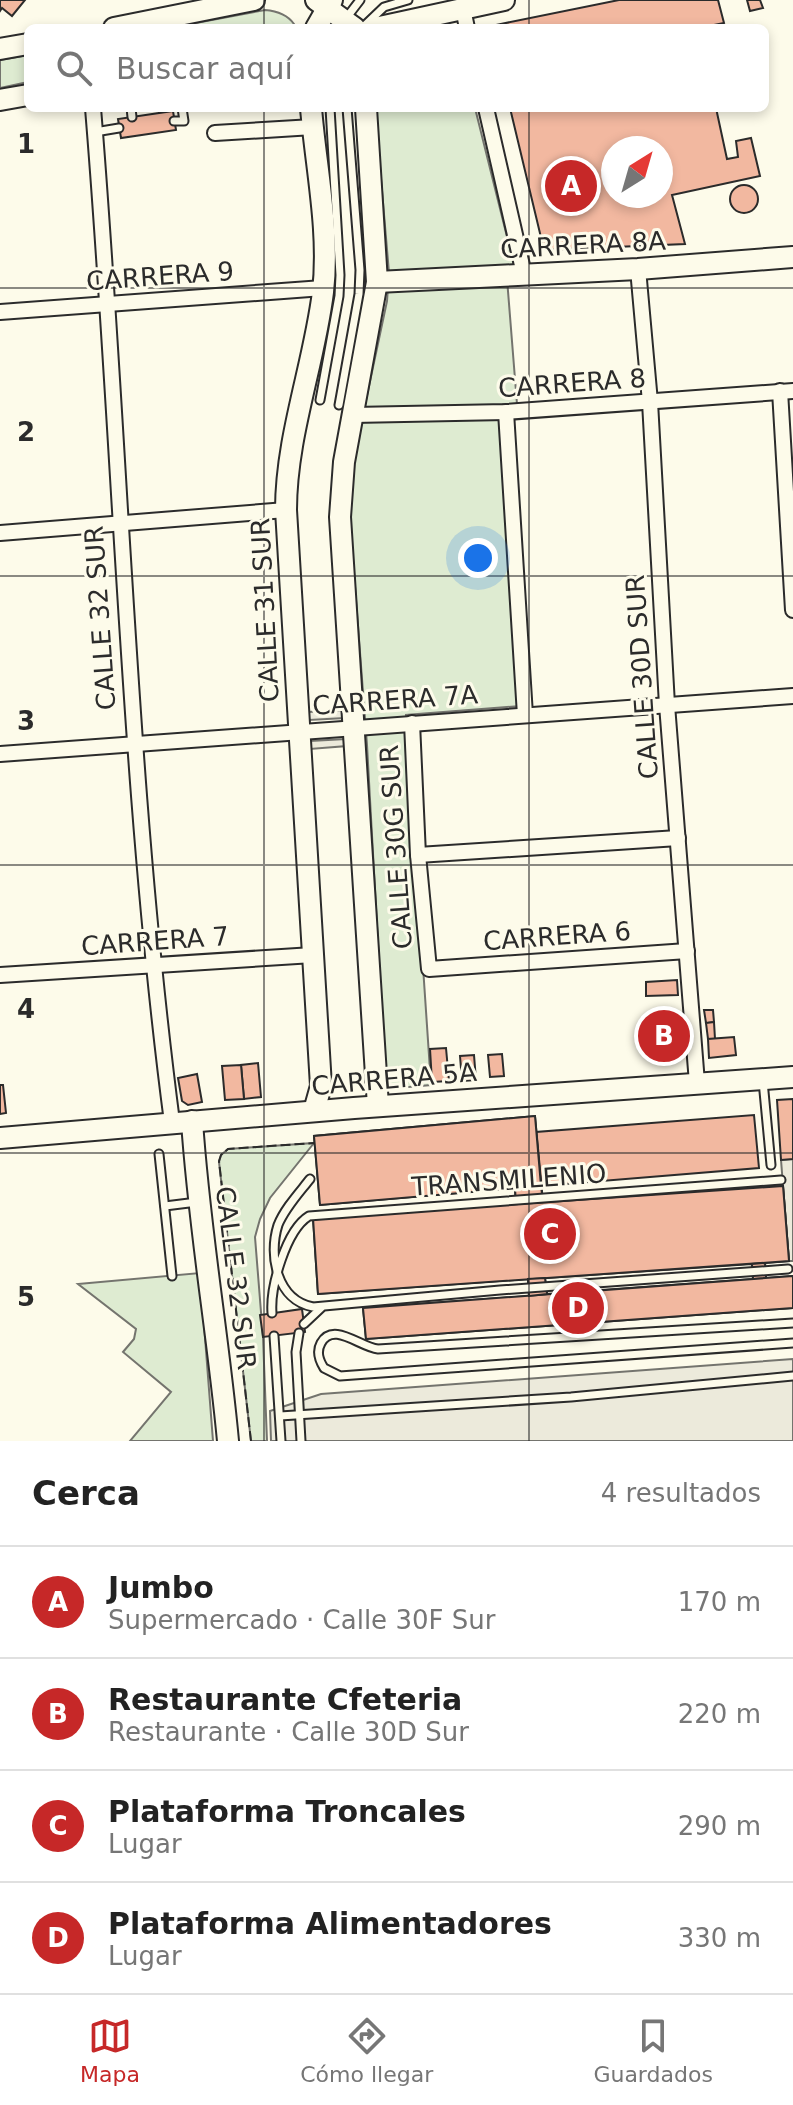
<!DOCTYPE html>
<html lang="es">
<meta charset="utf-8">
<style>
body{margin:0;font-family:"DejaVu Sans",sans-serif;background:#f2f2f2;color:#222}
.compass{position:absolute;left:601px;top:136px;width:72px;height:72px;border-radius:50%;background:#fff;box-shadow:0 4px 12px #0003;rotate:37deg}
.you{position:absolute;left:478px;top:558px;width:28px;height:28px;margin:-20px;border:6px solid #fff;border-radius:50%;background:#1a73e8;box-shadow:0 0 0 12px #1a73e833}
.badge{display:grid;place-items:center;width:52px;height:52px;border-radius:50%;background:#c62828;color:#fff;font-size:26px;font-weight:700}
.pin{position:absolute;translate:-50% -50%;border:4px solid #fff;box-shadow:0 2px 8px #0006}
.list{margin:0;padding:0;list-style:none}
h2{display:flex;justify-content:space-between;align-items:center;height:104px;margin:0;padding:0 32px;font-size:34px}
h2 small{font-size:26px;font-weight:400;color:#767676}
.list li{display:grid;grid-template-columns:52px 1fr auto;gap:24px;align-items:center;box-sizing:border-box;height:112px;padding:0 32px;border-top:2px solid #e0e0e0}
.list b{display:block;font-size:30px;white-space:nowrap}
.list p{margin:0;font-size:26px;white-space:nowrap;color:#767676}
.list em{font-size:26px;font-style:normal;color:#767676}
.icon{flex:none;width:44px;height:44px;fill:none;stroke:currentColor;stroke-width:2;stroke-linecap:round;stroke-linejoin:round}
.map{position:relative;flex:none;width:793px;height:1441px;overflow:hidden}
.search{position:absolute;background:#fff;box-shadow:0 4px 12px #0003;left:24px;right:24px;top:24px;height:88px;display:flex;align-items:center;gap:20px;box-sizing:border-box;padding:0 28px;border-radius:12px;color:#767676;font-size:30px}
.sheet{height:552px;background:#fff}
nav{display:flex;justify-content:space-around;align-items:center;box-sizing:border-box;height:112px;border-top:2px solid #e0e0e0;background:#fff;font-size:22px;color:#767676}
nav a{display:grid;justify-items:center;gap:4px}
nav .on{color:#c62828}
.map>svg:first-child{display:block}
</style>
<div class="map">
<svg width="793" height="1441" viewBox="0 0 793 1441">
<rect width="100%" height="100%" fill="#fdfbea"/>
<g fill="#deebd1" stroke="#74746e" stroke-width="2">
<path d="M265,10C277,11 287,14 294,24L293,28H169Z"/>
<polygon points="28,55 28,82 0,88 0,60"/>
<polygon points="375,108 475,108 514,265 506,266 517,404 501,405 521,706 406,715 431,1085 386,1089 367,745 350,520 350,487 358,438 387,301 389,273"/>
<polygon points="314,1143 270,1198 260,1219 255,1237 263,1337 267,1441 251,1441 219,1162 221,1155 228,1149"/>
<polygon points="200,1273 213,1441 130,1441 171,1392 123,1352 134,1339 136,1329 78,1284"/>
</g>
<g fill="#eceadb" stroke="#74746e" stroke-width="2">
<polygon points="345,710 345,718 309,720 308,712"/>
<polygon points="346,739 347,746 310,749 310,741"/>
<polygon points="793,1159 793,1261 789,1261 781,1160"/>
<polygon points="793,1359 793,1441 271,1441 270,1411 321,1394"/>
</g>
<g fill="#f2b8a0" stroke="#2b2b2b" stroke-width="2" fill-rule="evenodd">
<polygon points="0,0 25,0 12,16 2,8 0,11"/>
<polygon points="619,0 718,0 724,23 699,28 491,28 491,26"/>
<polygon points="747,0 760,0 763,8 750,11"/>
<path d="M510,108H716L727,159L738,157L736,141L751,138L760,176L672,195L685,244L544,250ZM613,148H661V196H613Z"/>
<polygon points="173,111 176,130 121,138 118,119"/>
<circle cx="744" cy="199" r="14"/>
<polygon points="677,980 678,995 646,996 646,982"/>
<polygon points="704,1010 713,1010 714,1022 706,1023"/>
<polygon points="714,1022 715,1039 708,1039 706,1023"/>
<polygon points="678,1027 680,1042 651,1044 649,1030"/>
<polygon points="734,1037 736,1055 709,1058 708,1039"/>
<polygon points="446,1048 449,1081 432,1082 430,1049"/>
<polygon points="502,1054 504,1076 490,1077 488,1055"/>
<polygon points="474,1055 476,1080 462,1081 460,1056"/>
<polygon points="258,1063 261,1097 244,1099 241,1065"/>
<polygon points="241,1065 244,1099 225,1100 222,1066"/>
<polygon points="197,1074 202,1102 188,1105 182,1101 178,1078"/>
<polygon points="0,1085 3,1085 6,1113 0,1114"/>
<polygon points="793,1099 793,1159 781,1160 777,1100"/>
<polygon points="754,1115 759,1168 541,1186 536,1132"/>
<path d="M535,1116L543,1202L783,1186L789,1261L765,1263L766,1278L793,1276V1308L366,1339L363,1308L529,1296L528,1279L318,1294L313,1218L516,1205L515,1188L320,1205L314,1136ZM752,1264L753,1279L547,1294L545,1278Z"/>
<polygon points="535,1116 541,1186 320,1205 314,1136"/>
<polygon points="541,1186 543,1202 516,1205 515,1188"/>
<polygon points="783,1186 789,1261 318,1294 313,1218"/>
<polygon points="765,1263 766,1278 753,1279 752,1264"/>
<polygon points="793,1276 793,1308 366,1339 363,1308"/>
<polygon points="545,1278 547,1294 529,1296 528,1279"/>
<polygon points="302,1309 305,1332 263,1337 260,1315"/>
</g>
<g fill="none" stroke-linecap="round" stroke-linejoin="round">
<g stroke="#2b2b2b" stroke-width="11">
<g id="lane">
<polyline points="347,17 360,0"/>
<polyline points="362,28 384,7 408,0"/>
<polyline points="131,108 132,117"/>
<polyline points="174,121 184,121 182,108"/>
<polyline points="95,132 119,128"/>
<polyline points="320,400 339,296 340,275 330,108"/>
<polyline points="339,405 359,294 360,270 347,108"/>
<polyline points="763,1081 771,1165"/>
<polyline points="159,1154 172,1276"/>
<path d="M310,1179C299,1193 285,1208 278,1225C268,1256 277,1300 313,1307L500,1290L788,1269"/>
<polyline points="165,1206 197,1202"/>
<path d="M272,1313C270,1287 286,1230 309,1216L781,1180"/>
<path d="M793,1323L378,1349C360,1347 333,1321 321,1343C316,1352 319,1360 324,1368L340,1376L793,1343"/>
<polyline points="304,1324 321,1308"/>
<polyline points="299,1333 296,1352 301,1441"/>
<polyline points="274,1336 281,1441"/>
<polyline points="280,1416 571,1397 793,1376"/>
</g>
</g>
<g stroke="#2b2b2b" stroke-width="18">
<g id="street">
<polyline points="463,9 467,28"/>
<path d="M93,108C121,446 128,786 172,1122"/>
<polyline points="486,108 524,274"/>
<polyline points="215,133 313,127"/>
<polyline points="638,269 650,402 667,705 697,1083"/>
<polyline points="0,312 323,288"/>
<polyline points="780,391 793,610"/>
<polyline points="506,412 525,715"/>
<polyline points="353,415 506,412 793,391"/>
<polyline points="0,533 286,510"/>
<polyline points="412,723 418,855 429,969 687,951"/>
<polyline points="0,754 793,696"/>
<polyline points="418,855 678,838"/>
<polyline points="0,975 313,955"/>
</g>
</g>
<g stroke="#2b2b2b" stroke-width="24">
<g id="secondary">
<polyline points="316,0 355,28"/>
<polyline points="114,28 254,0"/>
<polyline points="316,28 332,0"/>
<polyline points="375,28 504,0"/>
<polyline points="0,49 28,44"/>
<polyline points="0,100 28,95"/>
<path d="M311,108C316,168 330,232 323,292C314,365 286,436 286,510L321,1086L314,1111"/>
<polyline points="366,108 377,282 344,462 340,517 378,1106"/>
<polyline points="377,282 638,269 793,257"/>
<path d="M192,1121C199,1228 218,1334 228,1441"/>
<polyline points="0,1138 354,1108 793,1077"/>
</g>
</g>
<use href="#lane" stroke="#fdfbea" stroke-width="7"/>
<use href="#street" stroke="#fdfbea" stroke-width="14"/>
<use href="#secondary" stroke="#fdfbea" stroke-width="20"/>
<polyline stroke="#2b2b2b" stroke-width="2" stroke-dasharray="10 4" stroke-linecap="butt" points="251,1441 219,1161 221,1155 228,1149 314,1143"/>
</g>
<path fill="none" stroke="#2b2b2b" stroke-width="2" stroke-opacity="0.55" d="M264,0V28M529,0V28M264,108V1441M529,108V1441M0,288H793M0,576H793M0,865H793M0,1153H793"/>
<g text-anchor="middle" stroke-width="6" stroke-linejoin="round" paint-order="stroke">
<g font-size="26" fill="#2b2b2b" stroke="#fdfbea">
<text transform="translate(583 245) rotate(-3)" y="9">CARRERA 8A</text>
<text transform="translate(160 276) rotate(-4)" y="9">CARRERA 9</text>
<text transform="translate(572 383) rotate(-4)" y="9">CARRERA 8</text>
<text transform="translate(265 610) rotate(-93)" y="9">CALLE 31 SUR</text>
<text transform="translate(100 618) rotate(-94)" y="9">CALLE 32 SUR</text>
<text transform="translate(642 677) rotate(-94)" y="9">CALLE 30D SUR</text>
<text transform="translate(395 700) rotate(-4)" y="9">CARRERA 7A</text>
<text transform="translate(396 847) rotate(-94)" y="9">CALLE 30G SUR</text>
<text transform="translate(557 936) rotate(-4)" y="9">CARRERA 6</text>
<text transform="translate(155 941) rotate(-4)" y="9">CARRERA 7</text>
<text transform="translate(394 1079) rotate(-5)" y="9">CARRERA 5A</text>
<text transform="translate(509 1180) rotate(-4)" y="9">TRANSMILENIO</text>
<text transform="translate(236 1278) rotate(83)" y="9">CALLE 32 SUR</text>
</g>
</g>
<g font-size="26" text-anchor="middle" font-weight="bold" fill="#2b2b2b" stroke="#fdfbea" stroke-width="6" stroke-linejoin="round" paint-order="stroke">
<text x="26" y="153">1</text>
<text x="26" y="441">2</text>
<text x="26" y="730">3</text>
<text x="26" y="1018">4</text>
<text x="26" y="1306">5</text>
</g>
</svg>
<svg class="compass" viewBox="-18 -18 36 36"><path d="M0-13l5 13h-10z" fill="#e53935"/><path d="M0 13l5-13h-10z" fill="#767676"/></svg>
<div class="you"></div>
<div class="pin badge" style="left:571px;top:186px">A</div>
<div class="pin badge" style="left:664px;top:1036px">B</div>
<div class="pin badge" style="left:550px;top:1234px">C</div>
<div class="pin badge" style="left:578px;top:1308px">D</div>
<div class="search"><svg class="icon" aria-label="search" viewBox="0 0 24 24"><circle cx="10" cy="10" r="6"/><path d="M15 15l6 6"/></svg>Buscar aquí</div>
</div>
<section class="sheet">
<h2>Cerca<small>4 resultados</small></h2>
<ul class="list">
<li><span class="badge">A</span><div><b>Jumbo</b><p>Supermercado · Calle 30F Sur</p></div><em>170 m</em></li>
<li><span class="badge">B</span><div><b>Restaurante Cfeteria</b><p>Restaurante · Calle 30D Sur</p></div><em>220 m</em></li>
<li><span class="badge">C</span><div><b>Plataforma Troncales</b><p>Lugar</p></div><em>290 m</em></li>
<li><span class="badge">D</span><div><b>Plataforma Alimentadores</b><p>Lugar</p></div><em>330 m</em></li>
</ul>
</section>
<nav>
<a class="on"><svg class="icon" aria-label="map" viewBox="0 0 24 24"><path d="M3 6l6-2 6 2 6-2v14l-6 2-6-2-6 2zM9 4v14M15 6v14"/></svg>Mapa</a>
<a><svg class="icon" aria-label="directions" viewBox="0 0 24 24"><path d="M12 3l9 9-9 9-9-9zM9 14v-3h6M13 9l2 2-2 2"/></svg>Cómo llegar</a>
<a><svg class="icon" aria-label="saved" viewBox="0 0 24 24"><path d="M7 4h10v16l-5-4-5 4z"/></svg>Guardados</a>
</nav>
